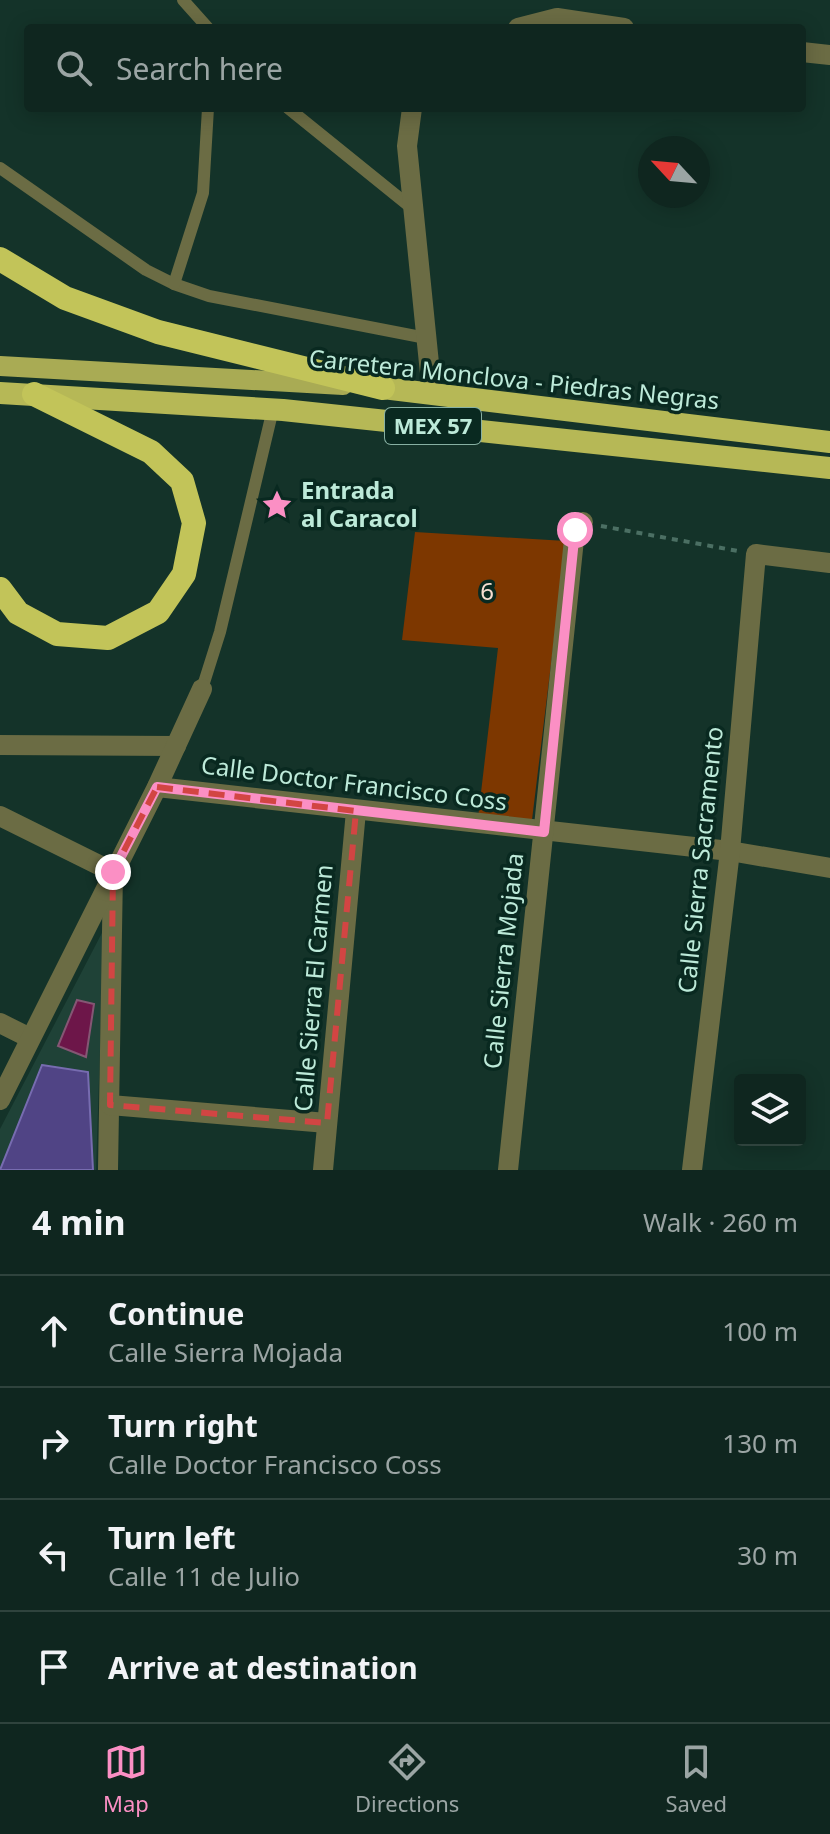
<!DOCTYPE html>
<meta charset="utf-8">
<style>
body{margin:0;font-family:"Noto Sans",sans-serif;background:#1d322c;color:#f1f3f6}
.controls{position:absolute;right:24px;bottom:24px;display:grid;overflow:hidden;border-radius:8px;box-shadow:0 4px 20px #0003}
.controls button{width:72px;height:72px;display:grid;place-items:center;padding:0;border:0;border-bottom:2px solid #2f433d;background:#0f261f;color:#f1f3f6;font:40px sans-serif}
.compass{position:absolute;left:638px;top:136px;width:72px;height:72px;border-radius:50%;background:#0f261f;box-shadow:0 4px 20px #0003;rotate:296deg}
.stop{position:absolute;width:24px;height:24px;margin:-18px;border:6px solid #fb8fc4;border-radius:50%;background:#fff}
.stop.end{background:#fb8fc4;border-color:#fff;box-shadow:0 2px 8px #0008}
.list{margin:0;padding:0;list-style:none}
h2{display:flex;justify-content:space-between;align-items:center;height:104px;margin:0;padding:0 32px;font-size:34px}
h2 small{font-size:26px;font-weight:400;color:#9ba5a4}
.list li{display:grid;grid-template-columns:52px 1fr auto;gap:24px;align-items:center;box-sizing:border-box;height:112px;padding:0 32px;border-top:2px solid #2f433d}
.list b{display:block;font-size:30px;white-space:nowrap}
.list p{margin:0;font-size:26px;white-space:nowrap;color:#9ba5a4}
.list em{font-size:26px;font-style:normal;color:#9ba5a4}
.icon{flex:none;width:44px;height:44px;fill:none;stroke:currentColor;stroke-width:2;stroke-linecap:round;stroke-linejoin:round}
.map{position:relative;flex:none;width:830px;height:1170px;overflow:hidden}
.search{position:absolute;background:#0f261f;box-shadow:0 4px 20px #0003;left:24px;right:24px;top:24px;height:88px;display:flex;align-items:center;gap:20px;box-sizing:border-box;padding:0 28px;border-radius:8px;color:#9ba5a4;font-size:30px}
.sheet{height:552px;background:#0f261f}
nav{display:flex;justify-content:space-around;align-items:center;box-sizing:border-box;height:112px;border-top:2px solid #2f433d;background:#0f261f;font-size:22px;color:#9ba5a4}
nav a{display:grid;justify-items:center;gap:4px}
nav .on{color:#fb8fc4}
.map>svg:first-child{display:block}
</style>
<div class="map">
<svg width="830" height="1170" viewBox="0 0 830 1170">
<rect width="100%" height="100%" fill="#143329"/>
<polygon fill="#1f4237" points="104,929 96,1170 0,1170 0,1129"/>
<polygon fill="#7d3700" points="415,532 566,541 532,820 478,818 498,648 402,640"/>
<polygon fill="#6d1649" stroke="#855674" stroke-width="2" points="77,1000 94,1004 86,1057 58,1046"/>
<polygon fill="#504485" stroke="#776cb0" stroke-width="2" points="42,1065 88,1072 93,1170 0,1170"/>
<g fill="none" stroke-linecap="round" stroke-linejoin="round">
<polyline stroke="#4b6f63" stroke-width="4" stroke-dasharray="6 6" stroke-linecap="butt" points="601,526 738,551"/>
<g stroke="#6b6c44" stroke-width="12">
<polyline points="183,0 208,28"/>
<polyline points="288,108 413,209"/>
<polyline points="0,168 146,270 174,284 209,296 426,338"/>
<polyline points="174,284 203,193 208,108"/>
<polyline points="202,689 220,632 273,409"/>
</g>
<g stroke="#6b6c44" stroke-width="20">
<polyline points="518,28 557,18 624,28"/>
<polyline points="802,52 830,55"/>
<polyline points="412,108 407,146 432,393"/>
<polyline points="0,745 176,746"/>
<polyline points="157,787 730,851 830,868"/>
<polyline points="0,816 113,872 108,1170"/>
<polyline points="0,1023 30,1038"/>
<polyline points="0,1100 157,787 202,689"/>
<polyline points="110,1105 327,1123"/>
<polyline points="323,1170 356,811"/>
<polyline points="508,1170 575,530 583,522"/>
<polyline points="692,1170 730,851 756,554 830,563"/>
</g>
<polyline stroke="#a9ab54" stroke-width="20" points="0,366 343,385"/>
<g stroke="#b6b856" stroke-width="22">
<polyline points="383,388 830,442"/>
<polyline points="0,393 283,410 830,468"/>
</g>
<g stroke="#c2c459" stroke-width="24">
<polyline points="0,259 65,298 158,332 383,388"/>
<polyline points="0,589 18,613 57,634 108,638 158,612 184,574 194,523 182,481 151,452 34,394"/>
</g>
</g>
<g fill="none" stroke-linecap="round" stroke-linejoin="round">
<polyline stroke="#fb8fc4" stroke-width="10" points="113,872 157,787 544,832 575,530"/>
</g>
<path fill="none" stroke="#d24543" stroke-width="6" stroke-dasharray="16 10" stroke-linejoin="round" d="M157,787L356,811L327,1123L110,1105L113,872Z"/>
<defs>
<g id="sight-bare" transform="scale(2.4)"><path d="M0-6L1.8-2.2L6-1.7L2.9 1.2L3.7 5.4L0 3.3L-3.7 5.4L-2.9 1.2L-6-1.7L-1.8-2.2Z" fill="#fb8fc4" stroke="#092920" stroke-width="2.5" paint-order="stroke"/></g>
</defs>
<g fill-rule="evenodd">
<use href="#sight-bare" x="277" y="505"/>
</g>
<g text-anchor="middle" stroke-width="7" stroke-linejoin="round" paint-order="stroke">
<rect fill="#092920" stroke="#87b0a2" stroke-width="2" x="385" y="408" width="96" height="36" rx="6"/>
<g font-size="22" font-weight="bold" fill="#bdead9">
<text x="433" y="434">MEX 57</text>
</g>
<g font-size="24" fill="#bdead9" stroke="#092920">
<text transform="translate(514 380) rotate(6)" y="8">Carretera Monclova - Piedras Negras</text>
<text transform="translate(354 784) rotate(7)" y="8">Calle Doctor Francisco Coss</text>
<text transform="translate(701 860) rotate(-84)" y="8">Calle Sierra Sacramento</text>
<text transform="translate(504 961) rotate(-84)" y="8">Calle Sierra Mojada</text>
<text transform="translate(314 988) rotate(-85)" y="8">Calle Sierra El Carmen</text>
</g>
<g font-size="24" font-weight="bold" fill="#bdead9" stroke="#092920" text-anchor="start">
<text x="301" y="499">Entrada<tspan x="301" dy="28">al Caracol</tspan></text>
</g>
<g font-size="24" fill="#f7ded1" stroke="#092920">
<text x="487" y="600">6</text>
</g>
</g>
</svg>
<div class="controls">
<button><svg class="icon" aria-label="layers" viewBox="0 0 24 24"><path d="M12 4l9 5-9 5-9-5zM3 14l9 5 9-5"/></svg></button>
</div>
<svg class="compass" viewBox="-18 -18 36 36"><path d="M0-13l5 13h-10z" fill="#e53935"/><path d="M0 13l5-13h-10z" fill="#9ba5a4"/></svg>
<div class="stop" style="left:575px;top:530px"></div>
<div class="stop end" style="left:113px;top:872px"></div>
<div class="search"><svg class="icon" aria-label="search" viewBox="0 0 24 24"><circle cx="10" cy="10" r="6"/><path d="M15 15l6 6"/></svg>Search here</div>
</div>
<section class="sheet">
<h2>4 min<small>Walk · 260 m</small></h2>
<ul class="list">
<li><svg class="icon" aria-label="ahead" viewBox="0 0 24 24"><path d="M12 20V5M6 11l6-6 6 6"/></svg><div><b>Continue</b><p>Calle Sierra Mojada</p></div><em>100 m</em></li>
<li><svg class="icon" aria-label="right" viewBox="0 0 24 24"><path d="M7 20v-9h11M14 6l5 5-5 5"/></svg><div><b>Turn right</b><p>Calle Doctor Francisco Coss</p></div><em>130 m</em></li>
<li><svg class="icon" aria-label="left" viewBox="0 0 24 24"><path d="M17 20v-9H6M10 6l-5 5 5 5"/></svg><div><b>Turn left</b><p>Calle 11 de Julio</p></div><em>30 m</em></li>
<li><svg class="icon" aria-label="arrive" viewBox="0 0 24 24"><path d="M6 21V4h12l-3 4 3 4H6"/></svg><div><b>Arrive at destination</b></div></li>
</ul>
</section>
<nav>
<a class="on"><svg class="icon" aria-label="map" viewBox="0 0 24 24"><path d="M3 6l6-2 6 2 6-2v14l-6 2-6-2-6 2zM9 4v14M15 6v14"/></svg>Map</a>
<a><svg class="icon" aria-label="directions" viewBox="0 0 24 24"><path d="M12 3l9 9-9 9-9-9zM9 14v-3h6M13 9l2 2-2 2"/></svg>Directions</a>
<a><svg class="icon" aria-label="saved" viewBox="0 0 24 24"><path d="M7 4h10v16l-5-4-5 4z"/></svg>Saved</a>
</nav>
